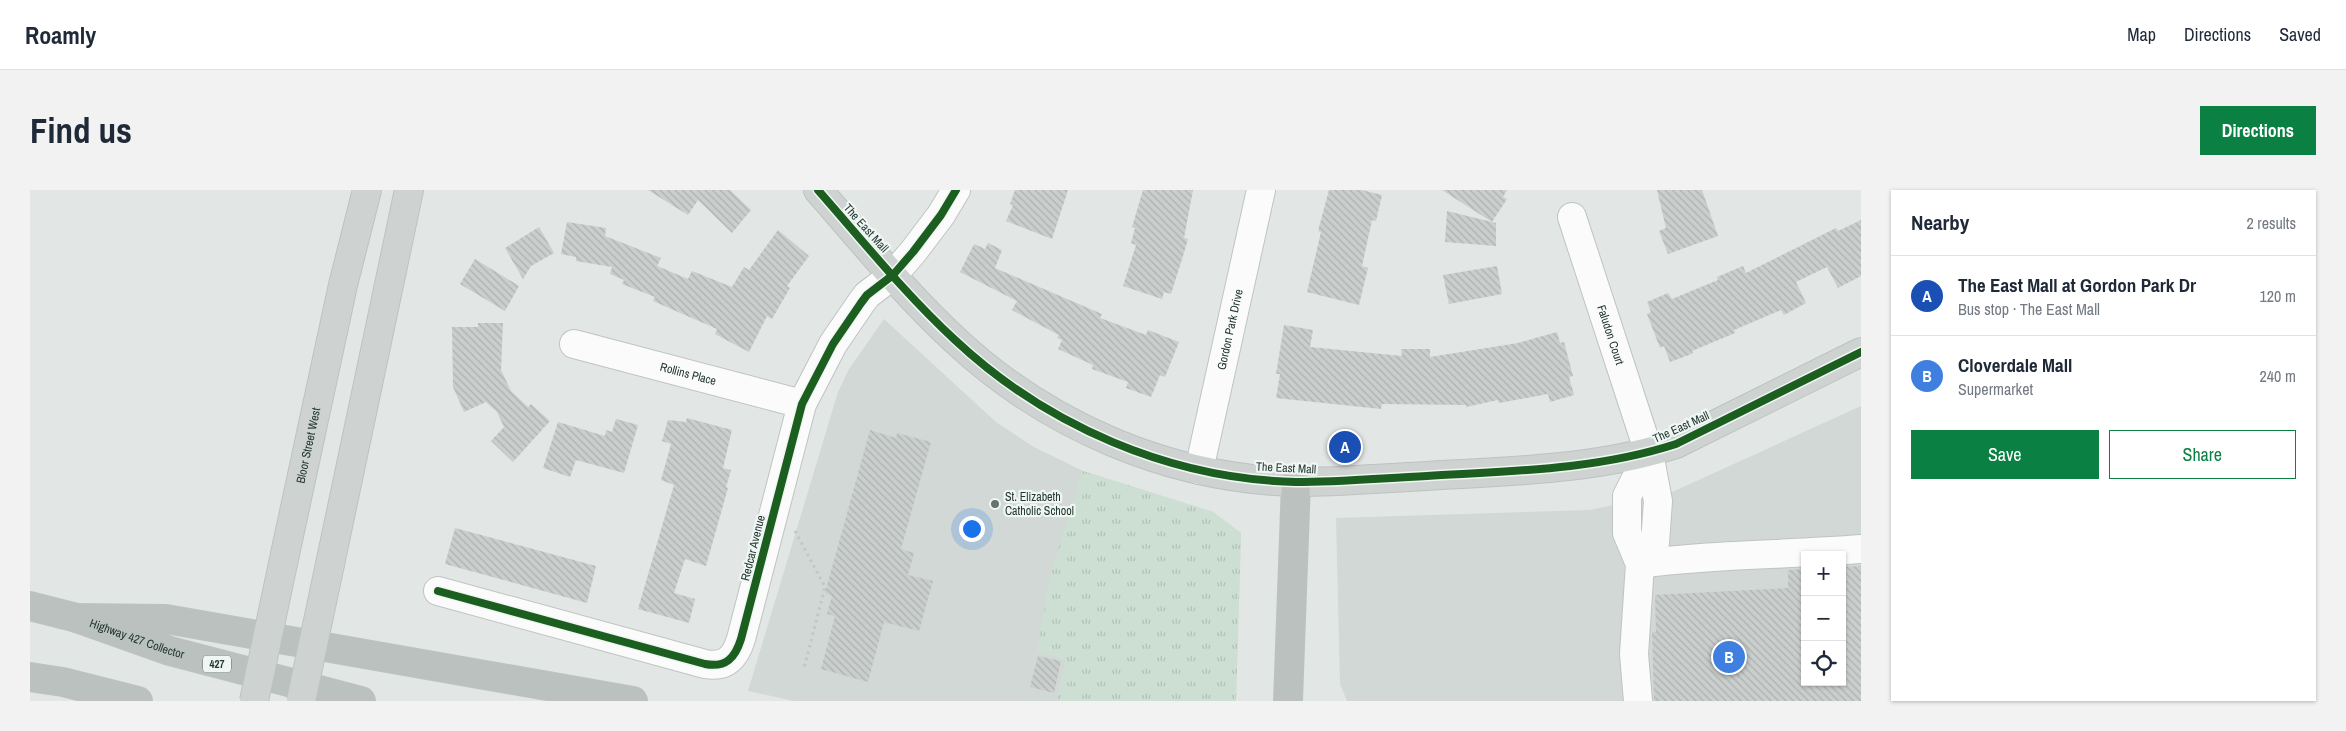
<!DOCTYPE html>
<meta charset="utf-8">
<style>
body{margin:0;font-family:"Archivo Narrow",sans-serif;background:#f2f2f3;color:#1f2937}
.controls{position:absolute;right:15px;bottom:15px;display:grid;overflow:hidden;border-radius:0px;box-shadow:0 1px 4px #0004}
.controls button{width:45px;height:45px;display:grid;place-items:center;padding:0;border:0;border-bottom:1px solid #e0e1e3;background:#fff;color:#1f2937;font:25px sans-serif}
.you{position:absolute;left:941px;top:338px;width:18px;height:18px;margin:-12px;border:4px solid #fff;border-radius:50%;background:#1a73e8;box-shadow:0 0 0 8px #1a73e833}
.badge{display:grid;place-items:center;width:32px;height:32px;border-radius:50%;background:#0b8043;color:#fff;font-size:16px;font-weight:700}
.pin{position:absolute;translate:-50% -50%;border:2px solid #fff;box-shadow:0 1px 5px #0006}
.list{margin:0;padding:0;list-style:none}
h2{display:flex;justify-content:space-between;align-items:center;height:65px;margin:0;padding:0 20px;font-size:21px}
h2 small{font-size:16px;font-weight:400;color:#747a83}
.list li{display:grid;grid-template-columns:32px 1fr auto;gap:15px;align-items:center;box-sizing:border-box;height:80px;padding:0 20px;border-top:1px solid #e0e1e3}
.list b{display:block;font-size:19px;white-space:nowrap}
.list p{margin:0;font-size:16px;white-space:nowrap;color:#747a83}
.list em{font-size:16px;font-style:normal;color:#747a83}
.actions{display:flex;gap:10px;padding:15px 20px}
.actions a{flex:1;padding:11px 0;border:1px solid #0b8043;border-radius:0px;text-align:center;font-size:18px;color:#0b8043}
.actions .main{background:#0b8043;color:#fff}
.icon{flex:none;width:28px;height:28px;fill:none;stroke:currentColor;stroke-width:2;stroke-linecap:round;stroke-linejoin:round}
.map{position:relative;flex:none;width:1831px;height:511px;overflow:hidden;border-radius:0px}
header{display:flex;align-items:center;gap:30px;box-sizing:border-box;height:70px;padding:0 25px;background:#fff;border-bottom:1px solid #e0e1e3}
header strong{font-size:24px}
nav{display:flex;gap:28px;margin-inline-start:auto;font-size:18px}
.intro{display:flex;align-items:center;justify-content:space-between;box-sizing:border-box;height:120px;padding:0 30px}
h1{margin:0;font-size:35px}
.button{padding:12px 22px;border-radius:0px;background:#0b8043;color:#fff;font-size:18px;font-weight:700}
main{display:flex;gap:30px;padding:0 30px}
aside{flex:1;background:#fff;border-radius:0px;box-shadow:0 1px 4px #0004}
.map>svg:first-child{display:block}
</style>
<header>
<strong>Roamly</strong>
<nav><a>Map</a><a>Directions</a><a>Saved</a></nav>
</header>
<div class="intro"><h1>Find us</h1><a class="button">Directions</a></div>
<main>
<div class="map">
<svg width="1831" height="511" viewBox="0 0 1831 511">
<defs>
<pattern id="park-tufts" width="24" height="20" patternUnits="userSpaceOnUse" patternTransform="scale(1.25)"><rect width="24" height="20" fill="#cddfd2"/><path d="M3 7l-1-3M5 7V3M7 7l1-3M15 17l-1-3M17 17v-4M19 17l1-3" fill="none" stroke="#b0c0b5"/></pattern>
<pattern id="building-back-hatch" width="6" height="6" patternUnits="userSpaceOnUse" patternTransform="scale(1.25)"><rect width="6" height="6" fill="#cacecc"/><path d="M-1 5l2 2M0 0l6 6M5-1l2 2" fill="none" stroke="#adb2b0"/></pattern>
</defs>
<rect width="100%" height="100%" fill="#e2e7e5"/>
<g fill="#d1d8d5" fill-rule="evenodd">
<polygon points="854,129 966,232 1004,257 1053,281 1183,322 1211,343 1206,511 764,511 718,501 808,202 819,179"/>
<path d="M1831,216V511H1317L1310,494L1306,328L1560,320L1640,303ZM1775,365H1812V492H1775Z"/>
</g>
<polygon fill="url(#park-tufts)" points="1053,281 1183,322 1211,343 1206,511 1027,511 1035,470 1007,461 1021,383"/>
<g fill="url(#building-back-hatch)">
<polygon points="618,0 700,0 721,20 702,43 668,10 658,25"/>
<polygon points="985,0 1038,0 1022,49 976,31 983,15 980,14"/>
<polygon points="1113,0 1163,0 1154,48 1158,49 1153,66 1141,104 1134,102 1132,109 1093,96 1106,55 1101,53 1105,38 1102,37"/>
<polygon points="1299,0 1332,0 1352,5 1346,31 1342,30 1332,76 1338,78 1329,115 1277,102 1291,42 1288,41"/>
<polygon points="1412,0 1477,0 1473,7 1477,9 1462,32"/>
<polygon points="1627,0 1672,0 1688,46 1638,64 1629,41 1636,38"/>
<polygon points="1417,21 1466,33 1466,56 1415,52"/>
<polygon points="1831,30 1831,86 1808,98 1797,77 1766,92 1776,113 1754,125 1751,120 1704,140 1705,143 1662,161 1663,163 1659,165 1640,172 1634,156 1630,158 1617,124 1621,122 1617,112 1638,103 1642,109 1688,90 1687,87 1713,76 1716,83 1806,38 1808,41"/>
<polygon points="537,32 576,38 575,46 631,68 627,76 658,89 662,81 702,97 714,77 719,80 748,40 779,66 757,96 760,98 742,129 737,126 719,162 685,144 687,139 623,111 625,107 592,94 594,90 580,84 582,77 546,71 546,67 531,64"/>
<polygon points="509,37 524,63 501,76 493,89 475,58"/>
<polygon points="958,53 972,60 965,78 1072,124 1070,128 1116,145 1118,140 1149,152 1135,187 1130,185 1121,207 1096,198 1098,192 1062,179 1063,175 1028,159 1032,150 1027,148 1029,145 982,120 987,111 930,82 944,54 955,59"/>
<polygon points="445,69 489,96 475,121 430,94"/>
<polygon points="1467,76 1472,104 1419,114 1413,85"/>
<polygon points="448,133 473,133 471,180 481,201 498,217 501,214 520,231 483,272 461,251 474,237 467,222 456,212 434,222 423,197 422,137 448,137"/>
<polygon points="1254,135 1283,140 1280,157 1372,166 1371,159 1400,159 1400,167 1488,153 1527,142 1530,153 1534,152 1543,186 1539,187 1544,205 1520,212 1518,204 1469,213 1468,210 1436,217 1436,215 1352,214 1351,219 1246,208 1250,184 1246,184"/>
<polygon points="657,228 702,240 693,278 701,280 696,297 698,298 676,376 655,369 644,403 665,409 659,433 608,419 644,295 631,290 641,254 632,251 638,230 656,232"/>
<polygon points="586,229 608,235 594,283 546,270 540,287 513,278 528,232 575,246 576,240 582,242"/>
<polygon points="840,240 866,248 867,243 901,252 871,359 884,363 878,385 903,391 889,441 854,432 838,492 791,479 805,426 797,424 802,406 795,403"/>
<polygon points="425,338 566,376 557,413 415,374"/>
<polygon points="1831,376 1831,511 1624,511 1622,442 1626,442 1625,405 1758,398 1758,380 1775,379 1775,492 1812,492 1812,377"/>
<polygon points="1008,466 1031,471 1024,503 1000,497"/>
</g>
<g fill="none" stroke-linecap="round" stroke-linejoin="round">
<g stroke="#bfc4c2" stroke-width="30">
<g id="minor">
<path id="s1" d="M1542,27L1619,263L1628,311L1625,353L1610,374"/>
<path id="s2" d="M544,154L772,214"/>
<path id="s3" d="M1169,280L1231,0"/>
<path d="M1610,374C1683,364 1757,365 1831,359"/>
<path d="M408,401L675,474C696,478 705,468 711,449L772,214L803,154L831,113L837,105L863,85L883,62L911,25L926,0"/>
<polyline points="1608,511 1604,464 1610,374 1597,343 1597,306 1619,263"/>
</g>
</g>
<g stroke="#bcc3c1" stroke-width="30">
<g id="major">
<path d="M788,0C832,50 875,104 925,150C1017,236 1140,289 1266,292C1309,292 1353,288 1397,286C1480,281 1566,280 1646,254L1831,162"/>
<path id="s4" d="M255,364L313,95L337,0"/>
<polyline points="300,374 379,0"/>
</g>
</g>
<g stroke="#bcc3c1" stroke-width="30">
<g id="highway">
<path id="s5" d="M0,416L47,428L140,461L331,511"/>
<polyline points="47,428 136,429 603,511"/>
<polyline points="0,487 33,492 108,511"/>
<polyline points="1258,511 1266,292"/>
</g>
</g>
<polyline stroke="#c0c7c5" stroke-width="3" stroke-dasharray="2.5 4" stroke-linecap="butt" points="765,341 795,397 774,478"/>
<use href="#minor" stroke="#fbfbfb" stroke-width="28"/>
<use href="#major" stroke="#ced3d1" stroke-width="28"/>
<use href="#highway" stroke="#bac1bf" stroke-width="28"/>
<g stroke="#bcc3c1" stroke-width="30" stroke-linecap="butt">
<g id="major-bridge">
<polyline points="224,511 255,364"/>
<polyline points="271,511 300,374"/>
</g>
</g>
<use href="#major-bridge" stroke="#ced3d1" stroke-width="28"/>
<g stroke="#f0f6f3" stroke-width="11">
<g id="cycleway">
<path d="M788,0C832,50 875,104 925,150C1017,236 1140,289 1266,292C1309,292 1353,288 1397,286C1480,281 1566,280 1646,254L1831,162"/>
<path d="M408,401L675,474C696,478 705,468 711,449L772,214L803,154L831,113L837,105L863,85L883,62L911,25L926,0"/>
</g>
</g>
<use href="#cycleway" stroke="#1b5e20" stroke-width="8"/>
</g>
<circle fill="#667571" stroke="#f0f6f3" stroke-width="2" cx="965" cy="314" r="5"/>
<g text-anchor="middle" stroke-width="4.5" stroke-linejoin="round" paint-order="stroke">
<rect fill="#f0f6f3" stroke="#60716c" stroke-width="1" x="173" y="465.5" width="28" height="17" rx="4"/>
<g font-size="11" font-weight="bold" fill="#233832">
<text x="187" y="478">427</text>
</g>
<g font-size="12" fill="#233832" stroke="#f0f6f3">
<text transform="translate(836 38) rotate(48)" y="4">The East Mall</text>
<text dy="4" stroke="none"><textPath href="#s3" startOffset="144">Gordon Park Drive</textPath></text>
<text dy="4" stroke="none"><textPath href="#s1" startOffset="124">Faludon Court</textPath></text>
<text dy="4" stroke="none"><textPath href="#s2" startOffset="118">Rollins Place</textPath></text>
<text transform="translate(1651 237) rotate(-24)" y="4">The East Mall</text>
<text dy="4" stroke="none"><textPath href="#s4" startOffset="111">Bloor Street West</textPath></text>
<text transform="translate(1256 278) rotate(3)" y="4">The East Mall</text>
<text transform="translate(723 358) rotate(-76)" y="4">Redcar Avenue</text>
<text dy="4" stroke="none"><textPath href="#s5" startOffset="112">Highway 427 Collector</textPath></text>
</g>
<g font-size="12" fill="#233832" stroke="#f0f6f3" text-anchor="start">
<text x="975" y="311">St. Elizabeth<tspan x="975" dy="14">Catholic School</tspan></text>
</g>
</g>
</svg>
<div class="controls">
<button>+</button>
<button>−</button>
<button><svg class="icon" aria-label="locate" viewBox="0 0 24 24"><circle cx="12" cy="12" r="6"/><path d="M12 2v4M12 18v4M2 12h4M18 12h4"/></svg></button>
</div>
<div class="you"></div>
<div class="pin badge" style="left:1315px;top:257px;background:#1a4fb4">A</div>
<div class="pin badge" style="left:1699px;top:467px;background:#3f7fe0">B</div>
</div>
<aside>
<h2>Nearby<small>2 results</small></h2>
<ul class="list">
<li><span class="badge" style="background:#1a4fb4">A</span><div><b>The East Mall at Gordon Park Dr</b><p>Bus stop · The East Mall</p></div><em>120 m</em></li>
<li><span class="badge" style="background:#3f7fe0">B</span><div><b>Cloverdale Mall</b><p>Supermarket</p></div><em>240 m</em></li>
</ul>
<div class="actions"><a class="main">Save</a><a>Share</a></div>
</aside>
</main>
